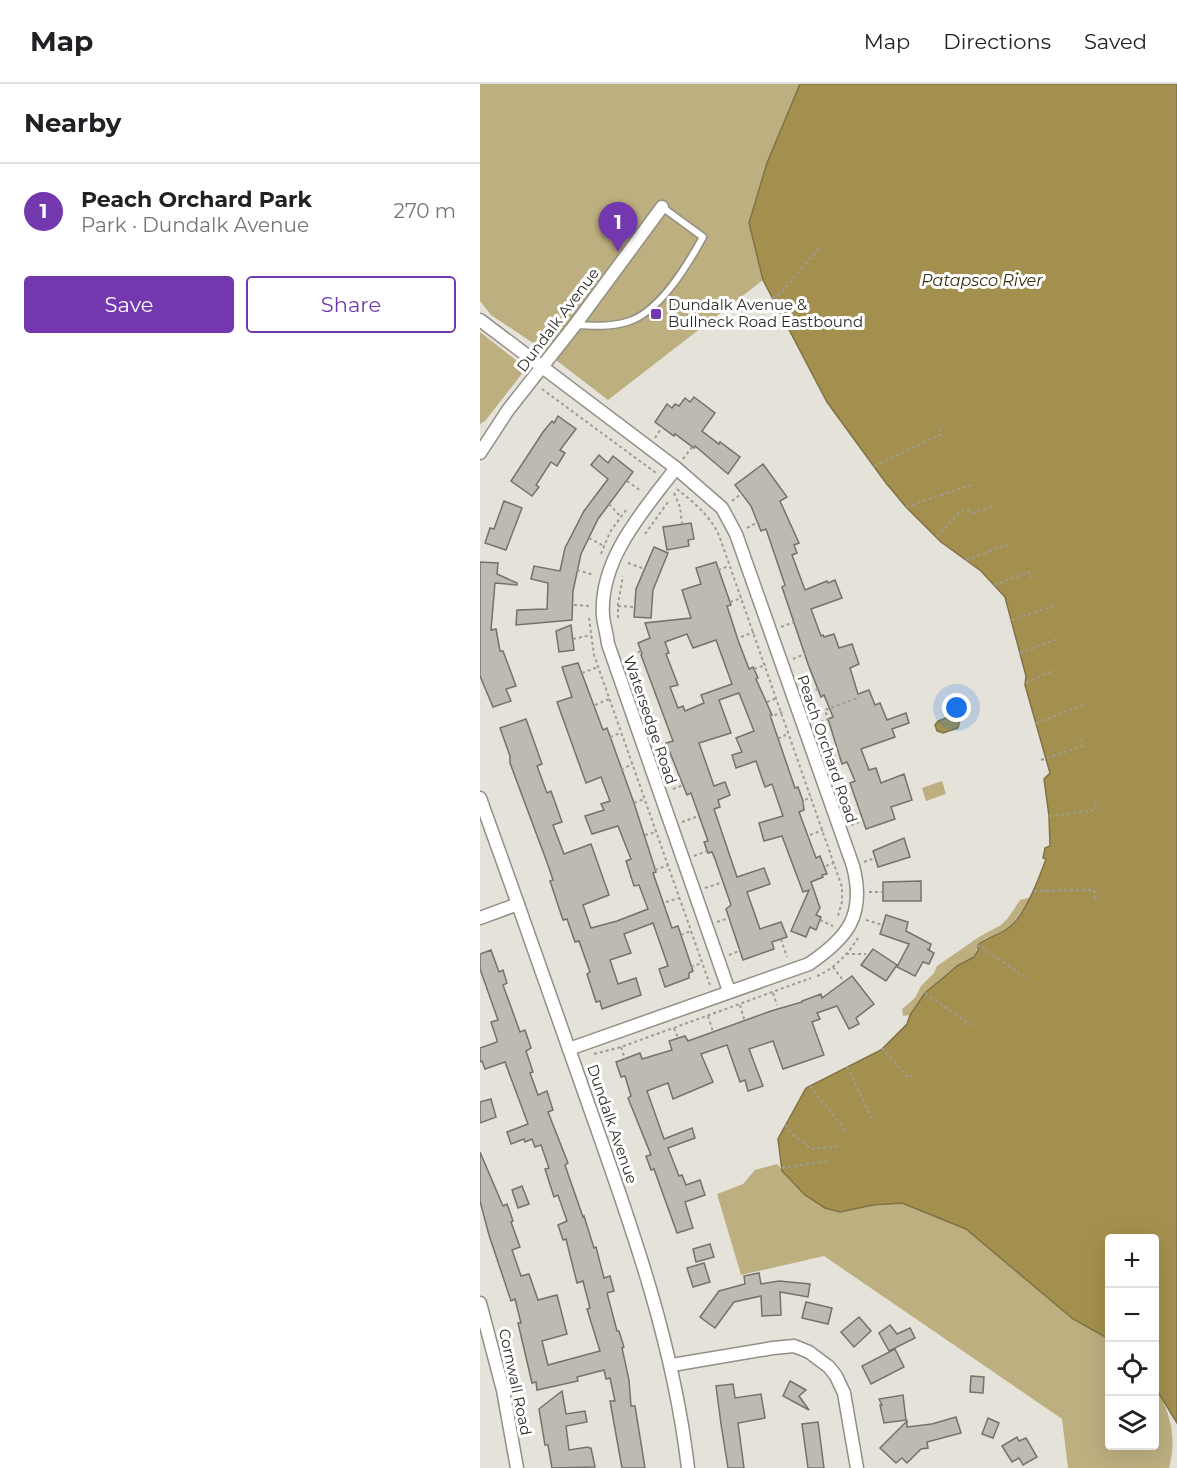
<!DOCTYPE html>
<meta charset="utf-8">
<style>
body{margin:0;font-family:Montserrat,sans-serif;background:#f2f2f2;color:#202124}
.controls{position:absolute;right:18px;bottom:18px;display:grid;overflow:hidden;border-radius:6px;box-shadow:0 6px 24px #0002}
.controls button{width:54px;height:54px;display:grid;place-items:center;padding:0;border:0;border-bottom:2px solid #e0e0e0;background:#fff;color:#202124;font:30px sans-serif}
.you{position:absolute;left:477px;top:624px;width:21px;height:21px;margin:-15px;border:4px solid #fff;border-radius:50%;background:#1a73e8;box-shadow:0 0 0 9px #1a73e833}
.badge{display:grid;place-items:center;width:39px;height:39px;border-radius:50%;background:#7438ae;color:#fff;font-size:20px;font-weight:700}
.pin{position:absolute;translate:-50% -50px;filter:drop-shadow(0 2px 3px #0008)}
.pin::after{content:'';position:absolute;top:32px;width:21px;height:18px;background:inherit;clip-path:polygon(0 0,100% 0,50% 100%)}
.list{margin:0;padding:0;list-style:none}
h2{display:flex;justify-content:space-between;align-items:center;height:78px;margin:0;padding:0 24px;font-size:26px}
h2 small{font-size:20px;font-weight:400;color:#757577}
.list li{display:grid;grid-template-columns:39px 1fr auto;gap:18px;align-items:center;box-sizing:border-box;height:96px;padding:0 24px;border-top:2px solid #e0e0e0}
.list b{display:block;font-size:22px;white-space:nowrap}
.list p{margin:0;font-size:20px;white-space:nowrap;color:#757577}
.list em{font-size:20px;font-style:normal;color:#757577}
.actions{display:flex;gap:12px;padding:18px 24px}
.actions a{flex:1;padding:14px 0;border:2px solid #7438ae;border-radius:6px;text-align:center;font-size:21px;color:#7438ae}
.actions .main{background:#7438ae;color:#fff}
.icon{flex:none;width:33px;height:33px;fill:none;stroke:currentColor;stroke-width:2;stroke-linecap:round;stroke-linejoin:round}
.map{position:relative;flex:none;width:697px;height:1384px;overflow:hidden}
header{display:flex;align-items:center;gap:36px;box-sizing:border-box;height:84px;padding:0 30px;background:#fff;border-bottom:2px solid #e0e0e0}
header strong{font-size:28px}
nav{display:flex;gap:33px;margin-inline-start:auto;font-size:21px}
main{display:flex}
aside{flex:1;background:#fff}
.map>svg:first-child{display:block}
</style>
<header>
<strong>Map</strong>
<nav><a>Map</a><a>Directions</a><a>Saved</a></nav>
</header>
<main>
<aside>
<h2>Nearby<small></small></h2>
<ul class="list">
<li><span class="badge">1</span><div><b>Peach Orchard Park</b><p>Park · Dundalk Avenue</p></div><em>270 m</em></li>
</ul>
<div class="actions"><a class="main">Save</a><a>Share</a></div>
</aside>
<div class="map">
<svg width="697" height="1384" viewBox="0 0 697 1384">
<rect width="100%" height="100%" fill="#e5e2d9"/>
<g fill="#bdaf7f">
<polygon points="0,0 320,0 287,79 269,139 283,196 128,316 59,263 11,231 0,217"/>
<polygon points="0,248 41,280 44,287 5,337 0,340"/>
<polygon points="462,697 466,710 446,717 442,704"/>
<path d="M552,813L529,844L504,855L498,861L494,873C467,883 446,908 430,931L423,932L422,925L435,914L441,902L454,889L457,882L499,853L521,841L528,834L540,816Z"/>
<path d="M297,1080L325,1111L345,1124L360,1128L393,1121L422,1119L486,1145L593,1235L629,1255L630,1362H674L675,1303C691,1329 697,1354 689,1384H588L582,1335L344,1172L261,1191L237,1110L263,1100L275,1086Z"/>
</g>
<g fill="#a4904e" stroke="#807243" stroke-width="1.5">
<path d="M320,0H697V1339L675,1303L674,1154H630L629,1255L593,1235L486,1145L422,1119L393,1121L360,1128L345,1124L325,1111L302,1087L298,1055L326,1004L401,966L427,940L430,931L445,909L477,882L494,873L498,866V861C507,853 518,851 527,845C545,833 559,794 566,775L563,774L565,764L570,762L569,732L564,695L570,689L545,601L546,592L525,513L501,487L461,458L426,423L406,399L347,318L283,196L269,139L287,79Z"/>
<polygon points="473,631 478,632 480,636 478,644 463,649 457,647 455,641 458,637"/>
</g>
<g fill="#bcbab1" stroke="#74726a" stroke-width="1.5" fill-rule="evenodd">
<polygon points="214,313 235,329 222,347 239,360 240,358 260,373 248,390 215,362 214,364 195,350 194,352 175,338 187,320 192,324 195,320 199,322 205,314 210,318"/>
<polygon points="78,332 96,345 80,366 85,369 77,382 71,378 56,401 59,403 52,412 31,397 63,348 72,337 74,339"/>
<polygon points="119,371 128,379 133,372 153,388 118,435 101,470 93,507 92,536 36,541 37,526 67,525 68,499 51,495 54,482 80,487 85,464 104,427 128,395 111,381"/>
<polygon points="283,380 307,413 300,417 319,459 314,461 317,469 312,471 325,506 347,497 348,499 355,496 362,514 331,525 341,552 343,551 344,553 354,550 359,564 372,560 379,580 370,584 378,610 389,606 395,621 400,619 407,636 426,629 429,639 412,645 415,653 381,665 389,686 396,684 401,699 424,690 432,716 411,723 415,735 386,745 370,699 375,697 367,678 362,680 348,635 353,633 344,611 341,613 328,580 302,503 305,501 286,445 281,447 271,422 255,401"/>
<polygon points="24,417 42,424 26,466 5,459 10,444 14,445"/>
<polygon points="211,439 214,455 208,456 209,462 187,466 183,443"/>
<polygon points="174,463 188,469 173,506 171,534 154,533 156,505"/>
<polygon points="0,478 18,479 17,490 37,499 37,501 15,499 11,546 16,545 20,567 23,567 36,602 26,605 31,617 13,623 0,592"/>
<path d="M236,478L251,521L247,522L258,556L269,585L273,583L278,594L276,595L292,631H290L315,704L318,703L323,717L324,726L319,728L336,774L340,772L347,790L342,791L343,793L331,798L340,824L336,831L341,833L336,846L330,843L326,853L311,847L329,806L323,808L302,752L284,757L279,739L303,732L292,700L285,703L276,677L256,684L252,671L262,668L256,654L274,647L259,609L239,616L251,649L219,659L234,702L245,698L250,711L238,716L240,723L234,725L257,793L284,784L290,800L267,808L280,845L301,838L307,853L292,858L294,865L263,876L246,825L251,821L235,775L232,768L228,769L224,758L228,757L211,709L207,711L186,659L193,657L161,571L162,570L158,559L170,554L165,539L211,534L202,506L221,500L216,484ZM207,550L213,564L236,556L252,600L221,611L224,619L205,627L203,622L198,624L190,603L198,601L186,570L189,569L185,558Z"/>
<polygon points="91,541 94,566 79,568 76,547"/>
<polygon points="98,579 123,646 127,644 154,719 176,788 173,789 192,844 198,842 213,887 209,889 209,894 185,903 179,885 188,882 173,839 144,850 151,869 130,876 138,900 156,894 161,911 122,925 120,917 116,918 107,890 110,888 99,857 95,858 87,835 83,836 70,797 73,796 68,781 30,679 30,672 20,644 46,635 62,680 57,682 67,709 71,707 82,738 73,741 84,770 111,760 129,811 103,821 111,844 137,837 168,825 159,801 154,802 146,777 151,775 138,742 112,750 105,732 124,726 121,720 130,717 121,693 106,699 77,618 92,613 82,583"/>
<polygon points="424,754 430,773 398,783 393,767"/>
<polygon points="441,797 441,817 403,817 403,798"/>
<polygon points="406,831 428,838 426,847 451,860 449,866 447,865 454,869 449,880 443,878 435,892 417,883 429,860 400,850"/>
<polygon points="393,865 417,881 406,897 381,881"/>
<polygon points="11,866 19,888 23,886 27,899 23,901 40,948 45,946 51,964 46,967 53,988 50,989 58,1011 67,1007 73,1026 68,1028 88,1079 85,1081 87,1087 103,1133 104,1132 114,1164 116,1163 124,1194 130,1192 134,1207 127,1209 137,1247 139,1247 144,1263 142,1264 149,1296 151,1322 155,1322 165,1384 142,1384 130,1317 135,1317 130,1294 126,1295 124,1286 97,1293 98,1297 57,1306 56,1298 52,1299 38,1239 41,1239 35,1215 31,1217 9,1151 0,1117 0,1068 23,1122 27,1120 33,1137 31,1138 40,1163 32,1166 41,1192 49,1190 58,1216 77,1211 87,1250 62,1257 68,1281 120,1267 107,1225 110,1224 103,1197 97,1199 86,1155 83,1156 78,1141 87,1137 78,1111 74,1113 65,1085 69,1084 61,1061 55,1063 52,1055 45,1058 44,1055 31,1060 27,1048 48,1040 25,978 5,985 2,977 0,978 0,964 17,958 17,956 11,938 18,936 0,885 0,870"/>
<polygon points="372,892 394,920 376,934 379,940 369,945 357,922 337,929 340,935 332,938 344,971 303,985 293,957 269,965 283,1002 268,1007 265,996 260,998 247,961 221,970 233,998 193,1015 188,999 167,1007 184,1055 212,1044 215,1054 188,1064 199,1092 202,1091 206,1101 220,1096 225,1111 205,1118 213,1144 197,1149 174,1085 171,1086 166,1072 171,1071 148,1014 151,1012 145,992 141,993 136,978 160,969 162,975 192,966 189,957 205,952 208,957 291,927 322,918 322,917 341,910 342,914"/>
<polygon points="11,1015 16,1033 0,1039 0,1018"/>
<polygon points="42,1102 49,1120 38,1124 32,1106"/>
<polygon points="230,1160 234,1173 216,1178 213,1165"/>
<polygon points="224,1179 230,1198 213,1203 207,1184"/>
<polygon points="279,1189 281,1200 299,1197 330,1200 328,1213 300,1208 301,1231 282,1232 281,1212 254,1218 235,1244 220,1233 239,1207 265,1200 264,1192"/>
<polygon points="326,1218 352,1224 348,1240 322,1234"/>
<polygon points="379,1233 391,1247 374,1263 361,1248"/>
<polygon points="410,1241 417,1250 430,1244 435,1254 409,1267 399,1249"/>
<polygon points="415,1265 424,1283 391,1300 382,1282"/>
<polygon points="491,1292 504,1293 503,1309 490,1308"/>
<polygon points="310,1297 326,1306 319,1312 329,1326 303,1312"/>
<polygon points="253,1300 255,1314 281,1310 285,1334 258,1339 264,1384 248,1384 241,1340 236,1302"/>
<polygon points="82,1307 86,1330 105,1327 107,1338 86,1342 89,1366 108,1363 109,1364 111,1364 115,1383 72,1384 68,1361 65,1361 59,1325"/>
<polygon points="423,1311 426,1336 404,1339 400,1321 402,1321 399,1315"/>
<polygon points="476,1333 481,1349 447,1358 448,1364 441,1365 427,1379 422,1374 416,1379 400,1364 427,1337 427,1343 452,1340"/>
<polygon points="508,1334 519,1339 513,1354 502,1350"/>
<polygon points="338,1338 344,1384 328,1384 322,1340"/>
<polygon points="537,1353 539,1357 546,1354 557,1373 543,1381 539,1374 532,1378 522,1362"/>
</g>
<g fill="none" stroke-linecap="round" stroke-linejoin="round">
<g stroke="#928f86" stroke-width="9">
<path id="lane" d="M95,241C112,242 130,243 147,238C179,229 207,182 223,153L182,123"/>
</g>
<g stroke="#928f86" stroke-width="15">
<g id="street">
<path d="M0,236L196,384L242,424L256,450L373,782C386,832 367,854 329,880L89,965"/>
<polyline points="0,369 28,326 95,241 182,123"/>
<path d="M196,384C164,426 119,475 123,532C124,541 127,551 128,560L249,907"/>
<path d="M0,714C39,822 77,930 115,1039C155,1152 194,1264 208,1384"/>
<polyline points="0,834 38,820"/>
<polyline points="0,1219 23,1306 37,1384"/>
<polyline points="192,1281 293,1264 314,1262 329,1268 349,1283 356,1292 364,1309 377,1384"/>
</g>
</g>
<g stroke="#9e9b95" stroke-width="2" stroke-dasharray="3 3" stroke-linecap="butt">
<polyline points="292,214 300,210 340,163"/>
<polyline points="62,305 176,389"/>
<polyline points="175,354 182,343"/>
<polyline points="203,375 212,363"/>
<polyline points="394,382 462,350 458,341"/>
<polyline points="147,397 161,407"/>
<path d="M197,405C214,419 232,433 240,454L362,803V818L358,832"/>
<polyline points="194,409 200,423 202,440"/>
<polyline points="252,417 262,409"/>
<polyline points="129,420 141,433"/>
<polyline points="426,423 491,401"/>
<polyline points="267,444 278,438"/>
<polyline points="165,450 188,418"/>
<polyline points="457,453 479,428 487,425 493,429 513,422"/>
<polyline points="109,454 124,462"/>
<polyline points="121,470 130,448 146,426"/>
<polyline points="486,476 526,461 528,466"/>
<polyline points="148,479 162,484"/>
<polyline points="97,486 114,491"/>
<polyline points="238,486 249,482"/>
<polyline points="514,501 550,488 552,494"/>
<polyline points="250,518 262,514"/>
<polyline points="94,521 109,522"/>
<polyline points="138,522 155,523"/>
<polyline points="109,534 114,571 230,901"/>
<polyline points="138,534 138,520 143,492"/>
<polyline points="531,536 573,522"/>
<polyline points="301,543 314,538"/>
<polyline points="261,553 274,548"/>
<polyline points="93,555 111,551"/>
<polyline points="540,569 580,554"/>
<polyline points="147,573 161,567"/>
<polyline points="313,575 325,570"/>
<polyline points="274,585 286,581"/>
<polyline points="102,589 118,583"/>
<polyline points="546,599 574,586"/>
<polyline points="324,609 338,605"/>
<polyline points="287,618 297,614"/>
<polyline points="115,621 129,615"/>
<polyline points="290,631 291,633 302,628"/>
<polyline points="171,639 181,635"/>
<polyline points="556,639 603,621"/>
<polyline points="335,640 348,635 345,626 380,613"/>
<polyline points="130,653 140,649"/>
<polyline points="298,654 303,653 308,648"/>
<polyline points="182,671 189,669"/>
<polyline points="347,674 359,670"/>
<polyline points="561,676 603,662 601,654"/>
<polyline points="141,686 152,680"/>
<polyline points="193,705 203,701"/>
<polyline points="154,719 164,715"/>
<polyline points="322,721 325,716 331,713"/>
<polyline points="569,732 616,726 615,713"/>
<polyline points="202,738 216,733"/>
<polyline points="371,741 382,737"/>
<polyline points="165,751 176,748"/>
<polyline points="330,751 343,746"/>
<polyline points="214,772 227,767"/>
<polyline points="384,778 395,774"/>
<polyline points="346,782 354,779"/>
<polyline points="175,786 188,781"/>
<polyline points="225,804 240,799"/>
<polyline points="554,807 614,806 615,818"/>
<polyline points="389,808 403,808"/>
<polyline points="186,818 199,814"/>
<polyline points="340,836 353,842"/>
<polyline points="386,836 403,841"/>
<polyline points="237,838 249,834"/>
<polyline points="201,851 211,847"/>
<polyline points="301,855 307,873"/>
<polyline points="498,861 546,894"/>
<polyline points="366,870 386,870"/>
<polyline points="249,871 259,867"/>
<polyline points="211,883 222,879"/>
<polyline points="353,883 362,895"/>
<path d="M337,892C354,885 368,870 378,854"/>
<polyline points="293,909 297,921"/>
<polyline points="445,909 494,943"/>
<polyline points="260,921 264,935"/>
<polyline points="228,932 233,948"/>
<polyline points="194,944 198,954"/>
<polyline points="141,963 145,975"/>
<polyline points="402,964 428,994 436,988"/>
<polyline points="114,970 141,963 331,894"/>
<polyline points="367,983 393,1037"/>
<polyline points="330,1002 366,1047"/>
<polyline points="305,1041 311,1049 331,1065 361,1062"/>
<polyline points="302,1084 347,1077"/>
</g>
<use href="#lane" stroke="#fff" stroke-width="6"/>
<use href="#street" stroke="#fff" stroke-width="12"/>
</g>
<rect fill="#7438ae" stroke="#fff" stroke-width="2" x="170" y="224" width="12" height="12" rx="3"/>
<g text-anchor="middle" stroke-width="6" stroke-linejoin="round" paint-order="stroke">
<g font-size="15" fill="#2d2b28" stroke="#fff" text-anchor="start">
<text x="188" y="226">Dundalk Avenue &amp;<tspan x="188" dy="17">Bullneck Road Eastbound</tspan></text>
</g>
<g font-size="15" fill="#2d2b28" stroke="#fff">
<text transform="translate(78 236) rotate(-53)" y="5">Dundalk Avenue</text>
<text transform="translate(170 636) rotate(71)" y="5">Watersedge Road</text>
<text transform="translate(347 665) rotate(71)" y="5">Peach Orchard Road</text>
<text transform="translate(132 1040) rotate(71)" y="5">Dundalk Avenue</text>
<text transform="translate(35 1298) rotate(78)" y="5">Cornwall Road</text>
</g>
<g font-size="16" font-style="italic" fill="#342c0d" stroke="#fff">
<text x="502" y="202">Patapsco River</text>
</g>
</g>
</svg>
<div class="controls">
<button>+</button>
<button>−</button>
<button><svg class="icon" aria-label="locate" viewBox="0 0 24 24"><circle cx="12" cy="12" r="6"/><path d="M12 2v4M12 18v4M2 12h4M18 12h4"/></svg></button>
<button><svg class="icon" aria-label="layers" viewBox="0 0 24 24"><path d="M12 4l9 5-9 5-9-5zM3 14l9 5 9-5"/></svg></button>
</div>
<div class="you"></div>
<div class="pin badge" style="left:138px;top:168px">1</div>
</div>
</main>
